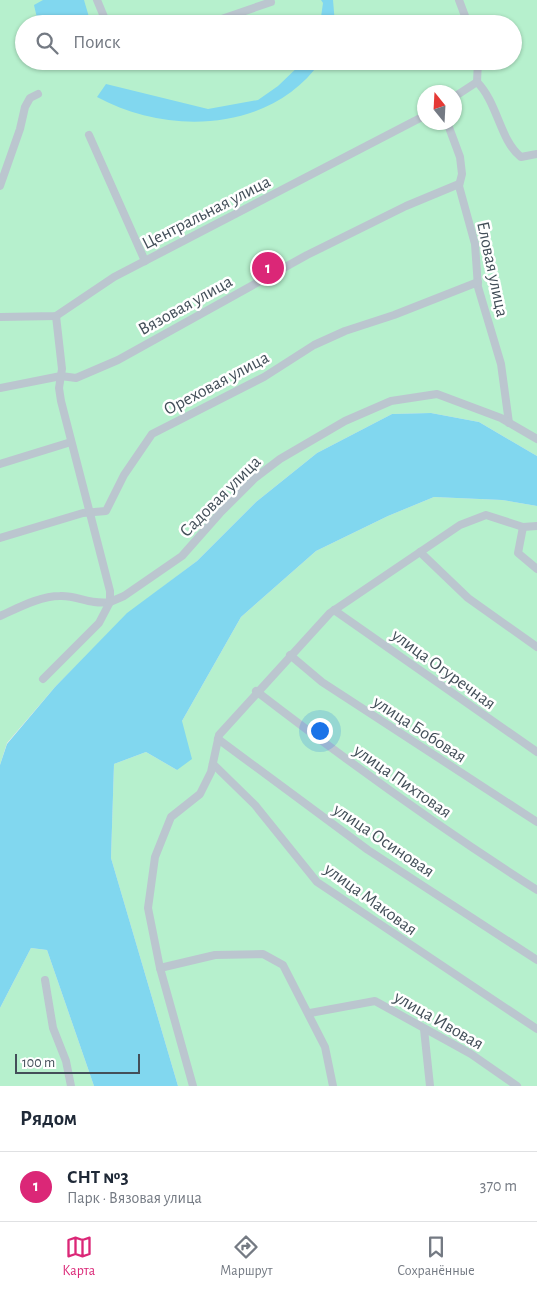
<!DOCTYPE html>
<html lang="ru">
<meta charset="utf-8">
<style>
body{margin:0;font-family:"Alegreya Sans",sans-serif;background:#f2f2f3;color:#1f2937}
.compass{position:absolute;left:417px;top:85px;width:45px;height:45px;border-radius:50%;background:#fff;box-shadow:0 1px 4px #0004;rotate:342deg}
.scale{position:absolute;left:15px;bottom:12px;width:125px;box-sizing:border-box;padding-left:5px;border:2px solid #434f59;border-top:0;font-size:14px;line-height:18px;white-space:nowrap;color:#434f59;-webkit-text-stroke:4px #fff;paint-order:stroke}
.you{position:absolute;left:319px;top:730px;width:18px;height:18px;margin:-12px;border:4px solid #fff;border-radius:50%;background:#1a73e8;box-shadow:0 0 0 8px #1a73e833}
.badge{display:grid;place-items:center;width:32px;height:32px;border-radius:50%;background:#db2777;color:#fff;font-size:16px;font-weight:700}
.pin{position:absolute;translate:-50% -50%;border:2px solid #fff;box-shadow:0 1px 5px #0006}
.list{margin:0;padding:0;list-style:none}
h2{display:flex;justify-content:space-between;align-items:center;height:65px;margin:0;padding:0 20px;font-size:21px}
h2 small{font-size:16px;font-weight:400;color:#747a83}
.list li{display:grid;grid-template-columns:32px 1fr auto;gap:15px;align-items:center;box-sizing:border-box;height:70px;padding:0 20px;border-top:1px solid #e0e1e3}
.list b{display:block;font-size:19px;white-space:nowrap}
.list p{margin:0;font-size:16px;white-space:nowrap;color:#747a83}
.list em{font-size:16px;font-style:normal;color:#747a83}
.icon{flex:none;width:28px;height:28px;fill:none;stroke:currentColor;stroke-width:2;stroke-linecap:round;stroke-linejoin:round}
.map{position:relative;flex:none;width:537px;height:1086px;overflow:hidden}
.search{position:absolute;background:#fff;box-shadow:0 1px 4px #0004;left:15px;right:15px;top:15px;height:55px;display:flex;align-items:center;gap:12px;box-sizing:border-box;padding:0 18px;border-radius:28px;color:#747a83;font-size:19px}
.sheet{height:135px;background:#fff}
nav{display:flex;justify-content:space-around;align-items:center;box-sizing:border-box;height:70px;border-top:1px solid #e0e1e3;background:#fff;font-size:14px;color:#747a83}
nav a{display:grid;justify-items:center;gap:2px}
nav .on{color:#db2777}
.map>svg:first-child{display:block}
</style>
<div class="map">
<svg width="537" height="1086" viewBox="0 0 537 1086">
<rect width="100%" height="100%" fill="#efebeb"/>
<g fill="#b6f0cd" fill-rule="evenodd">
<path d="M0,0H537V456L479,422L431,413L392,414L317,453L256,502L197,561L127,614L55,687L7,743L0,765ZM24,24H513V61H24ZM424,92H454V122H424Z"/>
<polygon points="434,497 502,500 537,506 537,1086 178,1086 111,858 114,764 146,752 177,770 182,721 241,617 316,551 388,516"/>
<polygon points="31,948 47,950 94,1086 0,1086 0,1008"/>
</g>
<g fill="#81d7ef">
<polygon points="43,0 84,0 91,24 44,24 37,18 34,5"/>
<polygon points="321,0 333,0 335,24 320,24 323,3"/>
<path d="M304,61H321C272,132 168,136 97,97L106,84L208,109L258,100L278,86Z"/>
<polygon points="431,413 479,422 537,456 537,506 502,500 434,497 388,516 316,551 241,617 182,721 192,759 177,770 146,752 114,764 111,858 178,1086 94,1086 47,950 31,948 0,1008 0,765 7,744 55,687 127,613 197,561 256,502 317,453 392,414"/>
</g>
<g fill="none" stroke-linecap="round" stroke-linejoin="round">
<g stroke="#bbc6cf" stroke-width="8">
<polyline points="97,0 107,24"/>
<polyline points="459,0 468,24"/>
<polyline points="207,24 271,2"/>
<polyline points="477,82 478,61"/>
<path d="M454,97L477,82C498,103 500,141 521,157L537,154"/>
<polyline points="447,122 460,157 462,174 459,186 475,244 478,287 501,364 509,423"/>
<polyline points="89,135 145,261"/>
<polyline points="0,186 20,129 25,107 30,98 38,94"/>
<polyline points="0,317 56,316 114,277 424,116"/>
<polyline points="0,388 61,376 76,378 118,360 307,255 406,206 459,184"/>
<polyline points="0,464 71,442"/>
<polyline points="523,527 518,553 537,569"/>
<polyline points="0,538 83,513 106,511 124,475 152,434 264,377 314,345 345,331 394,315 478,282"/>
<polyline points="420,552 468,598 537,647"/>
<polyline points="334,610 537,752"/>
<path d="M0,616C18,608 40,596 60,596C77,595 89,605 110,602V591L61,401L59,388L62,369L56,316"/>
<polyline points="290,655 322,682 537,822"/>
<polyline points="43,679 99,623 110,602 124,596 182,556 220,513 255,478 280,459 345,421 391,401 437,394 501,418 537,439"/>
<path d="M256,691C347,761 440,828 537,890"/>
<polyline points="218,739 368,850 537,960"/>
<polyline points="213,764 255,805 317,882 537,1029"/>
<polyline points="160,968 215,955 263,954 283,965 325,1047 333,1086"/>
<polyline points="45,980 53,1028 66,1061 71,1086"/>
<polyline points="310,1013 375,1001 471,1054 517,1086"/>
<polyline points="424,1029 430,1086"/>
<polyline points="193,1086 160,968 148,908 155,857 171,817 200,794 211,772 219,735 330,613 460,525 486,515 523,527 537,526"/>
</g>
</g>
<g text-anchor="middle" stroke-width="5" stroke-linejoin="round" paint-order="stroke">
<g font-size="18" fill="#434f59" stroke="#fff">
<text transform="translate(206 212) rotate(-27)" y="6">Центральная улица</text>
<text transform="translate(493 269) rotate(78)" y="6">Еловая улица</text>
<text transform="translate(185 305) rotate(-29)" y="6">Вязовая улица</text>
<text transform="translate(216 383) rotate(-28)" y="6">Ореховая улица</text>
<text transform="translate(220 496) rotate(-45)" y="6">Садовая улица</text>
<text transform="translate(444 669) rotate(36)" y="6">улица Огуречная</text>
<text transform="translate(420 729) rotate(33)" y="6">улица Бобовая</text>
<text transform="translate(403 781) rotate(35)" y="6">улица Пихтовая</text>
<text transform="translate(384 840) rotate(34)" y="6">улица Осиновая</text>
<text transform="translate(371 899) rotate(36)" y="6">улица Маковая</text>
<text transform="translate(439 1020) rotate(30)" y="6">улица Ивовая</text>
</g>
</g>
</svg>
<svg class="compass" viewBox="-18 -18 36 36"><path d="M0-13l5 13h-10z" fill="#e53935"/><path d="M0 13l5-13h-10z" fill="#747a83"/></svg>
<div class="scale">100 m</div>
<div class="you"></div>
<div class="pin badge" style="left:268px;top:268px">1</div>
<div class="search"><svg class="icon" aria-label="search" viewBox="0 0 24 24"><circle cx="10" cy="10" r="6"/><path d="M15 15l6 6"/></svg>Поиск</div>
</div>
<section class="sheet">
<h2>Рядом<small></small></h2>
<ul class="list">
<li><span class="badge">1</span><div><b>СНТ №3</b><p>Парк · Вязовая улица</p></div><em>370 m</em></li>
</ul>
</section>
<nav>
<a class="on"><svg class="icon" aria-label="map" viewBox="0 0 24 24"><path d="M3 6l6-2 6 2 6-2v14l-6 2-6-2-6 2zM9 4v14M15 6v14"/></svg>Карта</a>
<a><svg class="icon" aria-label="directions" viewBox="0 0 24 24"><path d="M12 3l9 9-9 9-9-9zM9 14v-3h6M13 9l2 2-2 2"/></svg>Маршрут</a>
<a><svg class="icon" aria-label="saved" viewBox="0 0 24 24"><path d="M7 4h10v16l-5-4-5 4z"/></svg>Сохранённые</a>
</nav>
